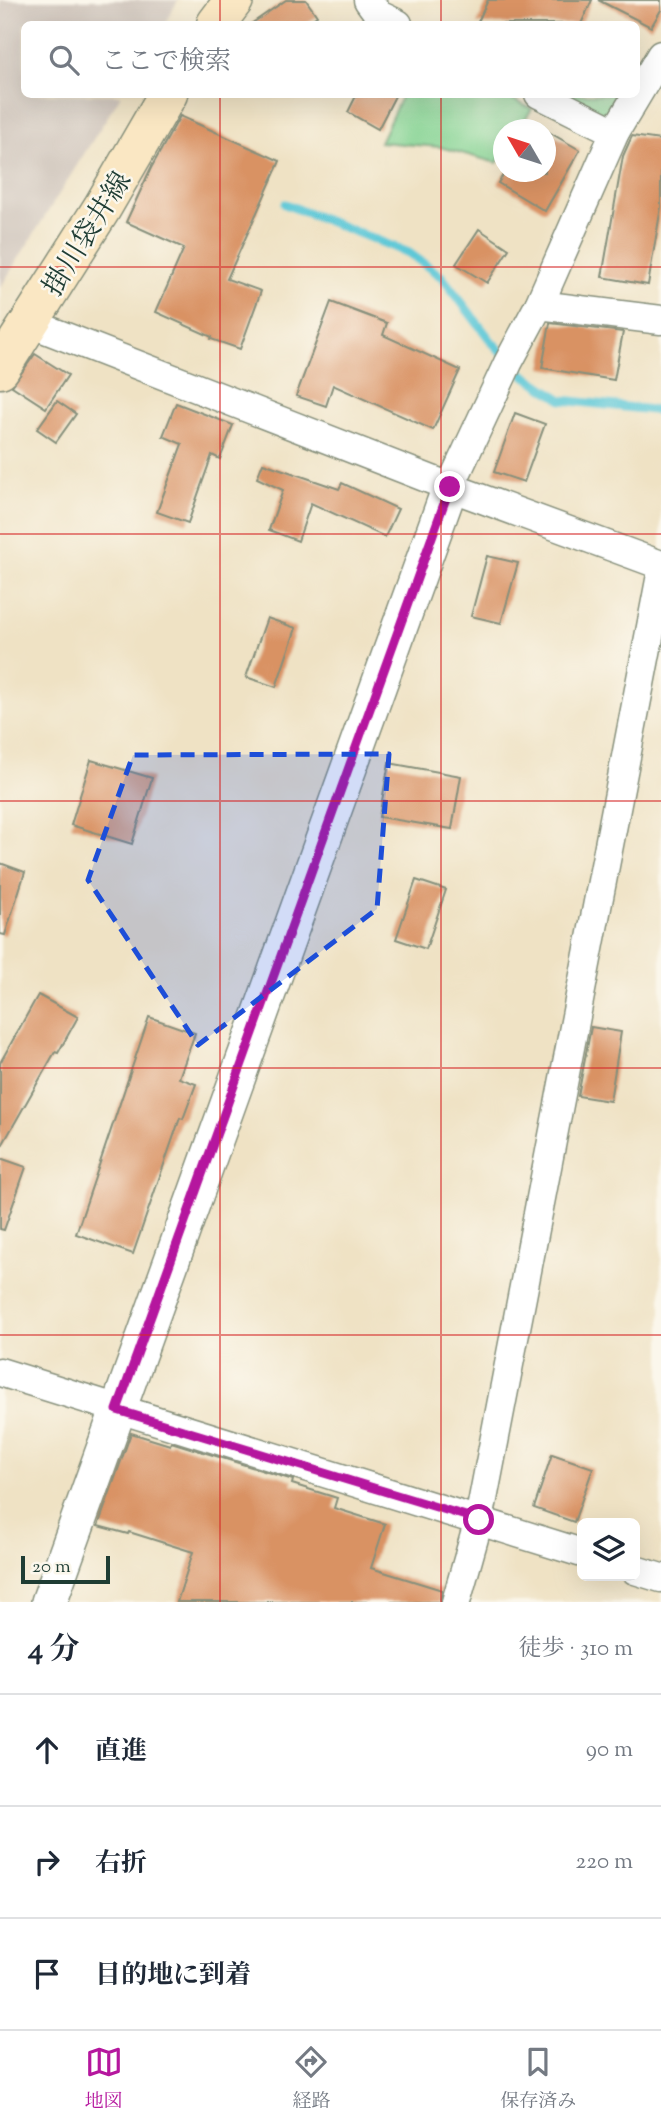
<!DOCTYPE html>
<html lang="ja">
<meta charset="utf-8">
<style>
body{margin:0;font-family:"Sorts Mill Goudy","Noto Serif JP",serif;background:#f6f6f7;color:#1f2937}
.controls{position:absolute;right:21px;bottom:21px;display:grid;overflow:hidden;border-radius:10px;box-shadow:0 7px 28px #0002}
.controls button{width:63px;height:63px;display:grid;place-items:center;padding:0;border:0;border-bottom:2px solid #e0e1e3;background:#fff;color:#1f2937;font:35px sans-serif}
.compass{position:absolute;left:493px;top:119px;width:63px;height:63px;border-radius:50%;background:#fff;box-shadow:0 7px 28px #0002;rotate:309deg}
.scale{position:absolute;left:21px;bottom:18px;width:89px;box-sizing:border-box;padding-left:7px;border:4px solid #1f3d34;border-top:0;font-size:19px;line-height:24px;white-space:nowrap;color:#1f3d34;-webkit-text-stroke:5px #fbf7ec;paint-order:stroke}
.stop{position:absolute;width:21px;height:21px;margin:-16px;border:5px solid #b5179e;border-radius:50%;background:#fff}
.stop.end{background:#b5179e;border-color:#fff;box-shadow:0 2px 7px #0008}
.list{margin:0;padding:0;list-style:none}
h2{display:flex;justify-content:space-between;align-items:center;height:91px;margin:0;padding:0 28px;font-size:30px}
h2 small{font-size:23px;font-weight:400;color:#747a83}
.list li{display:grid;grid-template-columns:46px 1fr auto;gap:21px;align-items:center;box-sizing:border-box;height:112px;padding:0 28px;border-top:2px solid #e0e1e3}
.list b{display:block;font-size:26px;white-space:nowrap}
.list em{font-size:23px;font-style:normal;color:#747a83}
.icon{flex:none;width:38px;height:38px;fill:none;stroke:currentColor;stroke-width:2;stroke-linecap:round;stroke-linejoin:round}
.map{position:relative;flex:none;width:661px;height:1602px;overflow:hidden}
.search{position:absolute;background:#fff;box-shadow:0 7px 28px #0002;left:21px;right:21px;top:21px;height:77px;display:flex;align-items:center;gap:18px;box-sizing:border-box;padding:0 24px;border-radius:10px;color:#747a83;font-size:26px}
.sheet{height:427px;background:#fff}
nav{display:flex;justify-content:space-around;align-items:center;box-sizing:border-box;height:98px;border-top:2px solid #e0e1e3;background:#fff;font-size:19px;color:#747a83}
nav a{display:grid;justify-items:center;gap:4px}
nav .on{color:#b5179e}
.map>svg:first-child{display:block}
</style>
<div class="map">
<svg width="661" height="1602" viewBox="0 0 661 1602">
<rect width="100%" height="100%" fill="#fbf7ec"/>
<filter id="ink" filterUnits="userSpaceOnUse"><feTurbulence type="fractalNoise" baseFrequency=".0143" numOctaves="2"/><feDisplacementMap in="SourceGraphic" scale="14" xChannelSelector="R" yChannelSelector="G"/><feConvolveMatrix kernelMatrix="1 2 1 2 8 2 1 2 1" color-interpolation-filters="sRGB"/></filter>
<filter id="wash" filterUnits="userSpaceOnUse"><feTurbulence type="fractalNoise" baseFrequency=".00686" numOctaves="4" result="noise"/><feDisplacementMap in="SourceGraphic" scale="28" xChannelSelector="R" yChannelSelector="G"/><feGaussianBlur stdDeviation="1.57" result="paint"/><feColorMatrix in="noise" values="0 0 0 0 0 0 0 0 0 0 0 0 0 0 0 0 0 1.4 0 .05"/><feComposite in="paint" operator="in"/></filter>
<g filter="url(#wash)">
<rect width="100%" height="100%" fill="#efe2c4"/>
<polygon fill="#cdc2b9" points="0,0 178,0 165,24 24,24 24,94 121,95 0,288"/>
<g fill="#83d392" stroke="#518863" stroke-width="2">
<polygon points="565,94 625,95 612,120"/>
<polygon points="402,95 504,95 532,109 518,129 504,130 503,153 497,163 440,147 380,142"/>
</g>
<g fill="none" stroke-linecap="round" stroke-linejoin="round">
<polyline stroke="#5dc8d7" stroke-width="9" points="285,204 409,253 442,277 492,342 523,374 562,400 661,411"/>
</g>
<g id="blocks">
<g fill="#d99264">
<polygon points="286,0 306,0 317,16 305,24 251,24"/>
<polygon points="488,0 592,0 581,24 477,24"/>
<polygon points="598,0 661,0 661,10 651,27"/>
<polygon points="357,94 396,94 378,129 348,112"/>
<polygon points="180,116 280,161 227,279 261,291 240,349 211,339 212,337 156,312 184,248 126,222 151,168"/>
<polygon points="545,130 580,150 545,211 498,183 505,172 545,172"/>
<polygon points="632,136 661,140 661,207 648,285 602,277 623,156"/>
<polygon points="479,229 509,249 487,283 456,264"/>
<polygon points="331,302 387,323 383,335 460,370 433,430 333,385 326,406 296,396"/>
<polygon points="550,323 623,332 614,380 542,368"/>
<polygon points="35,354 68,375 46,408 12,386"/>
<polygon points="57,401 76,414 56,442 37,429"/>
<polygon points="176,403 233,425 220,459 212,455 188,523 157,512 182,444 163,436"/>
<polygon points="515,413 545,424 524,482 494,472"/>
<polygon points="263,463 339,489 342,483 398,509 385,537 311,503 298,541 269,530 283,490 257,478"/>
<polygon points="487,556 518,563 501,623 471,616"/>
<polygon points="267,618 296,628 276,687 246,677"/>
<polygon points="91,760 152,778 132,844 71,825"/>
<polygon points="389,763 461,776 452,829 379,817"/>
<polygon points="0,863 25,872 5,935 0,934"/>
<polygon points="416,880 446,890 426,949 396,939"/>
<polygon points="38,995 78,1017 58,1053 55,1052 0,1149 0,1063"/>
<polygon points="149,1017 195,1033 179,1078 196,1084 183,1119 180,1118 133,1254 76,1234"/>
<polygon points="591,1027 621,1032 610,1101 578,1096"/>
<polygon points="0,1158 26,1167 4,1230 0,1229"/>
<polygon points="131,1433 170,1445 171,1442 293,1480 292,1484 337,1498 334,1508 385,1524 371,1568 442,1590 440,1602 177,1602 193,1552 129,1532 128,1534 98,1526"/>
<polygon points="552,1454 593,1468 574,1522 534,1508"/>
</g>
</g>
</g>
<g filter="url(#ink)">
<use href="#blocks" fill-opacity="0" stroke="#87907c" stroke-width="2"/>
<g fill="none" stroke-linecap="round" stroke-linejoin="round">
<g stroke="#87907c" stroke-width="31">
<g id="minor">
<polyline points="368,0 379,15 398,24"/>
<polyline points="539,94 615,132"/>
<polyline points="539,305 661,320"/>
<polyline points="30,323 450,487 661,565"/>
<polyline points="450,487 508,363 539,305 615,132 661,55"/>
<polyline points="0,1372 582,1553"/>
<polyline points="635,1570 661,1578"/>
<polyline points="456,1602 479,1520 661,575"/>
</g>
</g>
<g stroke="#87907c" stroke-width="38">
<polyline id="tertiary" points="49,1602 450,487"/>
</g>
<g stroke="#87907c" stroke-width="41">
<g id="secondary">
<polyline points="216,24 234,0"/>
<polyline points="0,369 102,208 168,94"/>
</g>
</g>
<use href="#minor" stroke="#fff" stroke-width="28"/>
<use href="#tertiary" stroke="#fff" stroke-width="35"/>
<use href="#secondary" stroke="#fae7c3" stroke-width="38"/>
</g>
</g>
<g fill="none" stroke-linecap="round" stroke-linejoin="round" filter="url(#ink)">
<polyline stroke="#b5179e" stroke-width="9" points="450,487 117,1410 479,1520"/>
</g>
<path fill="#1d4ed8" fill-opacity="0.2" stroke="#1d4ed8" stroke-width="5" stroke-dasharray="14 9" stroke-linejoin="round" d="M389,754L377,909L198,1045L88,880L133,755Z"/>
<path fill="none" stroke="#d62828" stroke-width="2" stroke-opacity="0.55" d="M220,0V24M441,0V24M220,94V1602M441,94V1602M0,267H661M0,534H661M0,801H661M0,1068H661M0,1335H661"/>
<g text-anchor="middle" stroke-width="5" stroke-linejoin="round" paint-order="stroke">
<g font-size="28" fill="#1f3d34" stroke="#fbf7ec">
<text transform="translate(86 233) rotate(-58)" y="10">掛川袋井線</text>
</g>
</g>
</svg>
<div class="controls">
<button><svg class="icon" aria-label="layers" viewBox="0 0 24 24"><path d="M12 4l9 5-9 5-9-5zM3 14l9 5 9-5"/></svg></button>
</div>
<svg class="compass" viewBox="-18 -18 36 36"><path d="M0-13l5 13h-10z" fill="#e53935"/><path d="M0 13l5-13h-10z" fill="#747a83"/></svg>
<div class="scale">20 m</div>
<div class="stop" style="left:479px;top:1520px"></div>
<div class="stop end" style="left:450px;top:487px"></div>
<div class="search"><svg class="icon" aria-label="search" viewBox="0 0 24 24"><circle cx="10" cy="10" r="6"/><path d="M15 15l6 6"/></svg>ここで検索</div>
</div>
<section class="sheet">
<h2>4 分<small>徒歩 · 310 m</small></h2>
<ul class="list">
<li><svg class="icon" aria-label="ahead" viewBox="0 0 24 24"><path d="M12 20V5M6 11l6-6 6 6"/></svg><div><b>直進</b></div><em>90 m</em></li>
<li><svg class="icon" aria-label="right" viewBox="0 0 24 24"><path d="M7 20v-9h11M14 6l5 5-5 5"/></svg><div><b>右折</b></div><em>220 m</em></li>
<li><svg class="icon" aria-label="arrive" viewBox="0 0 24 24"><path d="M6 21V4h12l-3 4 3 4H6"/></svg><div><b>目的地に到着</b></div></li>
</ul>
</section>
<nav>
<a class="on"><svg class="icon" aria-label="map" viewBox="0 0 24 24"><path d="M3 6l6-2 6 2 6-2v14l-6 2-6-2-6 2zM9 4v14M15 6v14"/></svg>地図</a>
<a><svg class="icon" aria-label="directions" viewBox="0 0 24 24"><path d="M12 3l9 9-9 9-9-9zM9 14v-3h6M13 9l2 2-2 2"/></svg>経路</a>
<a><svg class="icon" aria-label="saved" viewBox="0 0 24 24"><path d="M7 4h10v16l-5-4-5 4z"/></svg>保存済み</a>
</nav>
